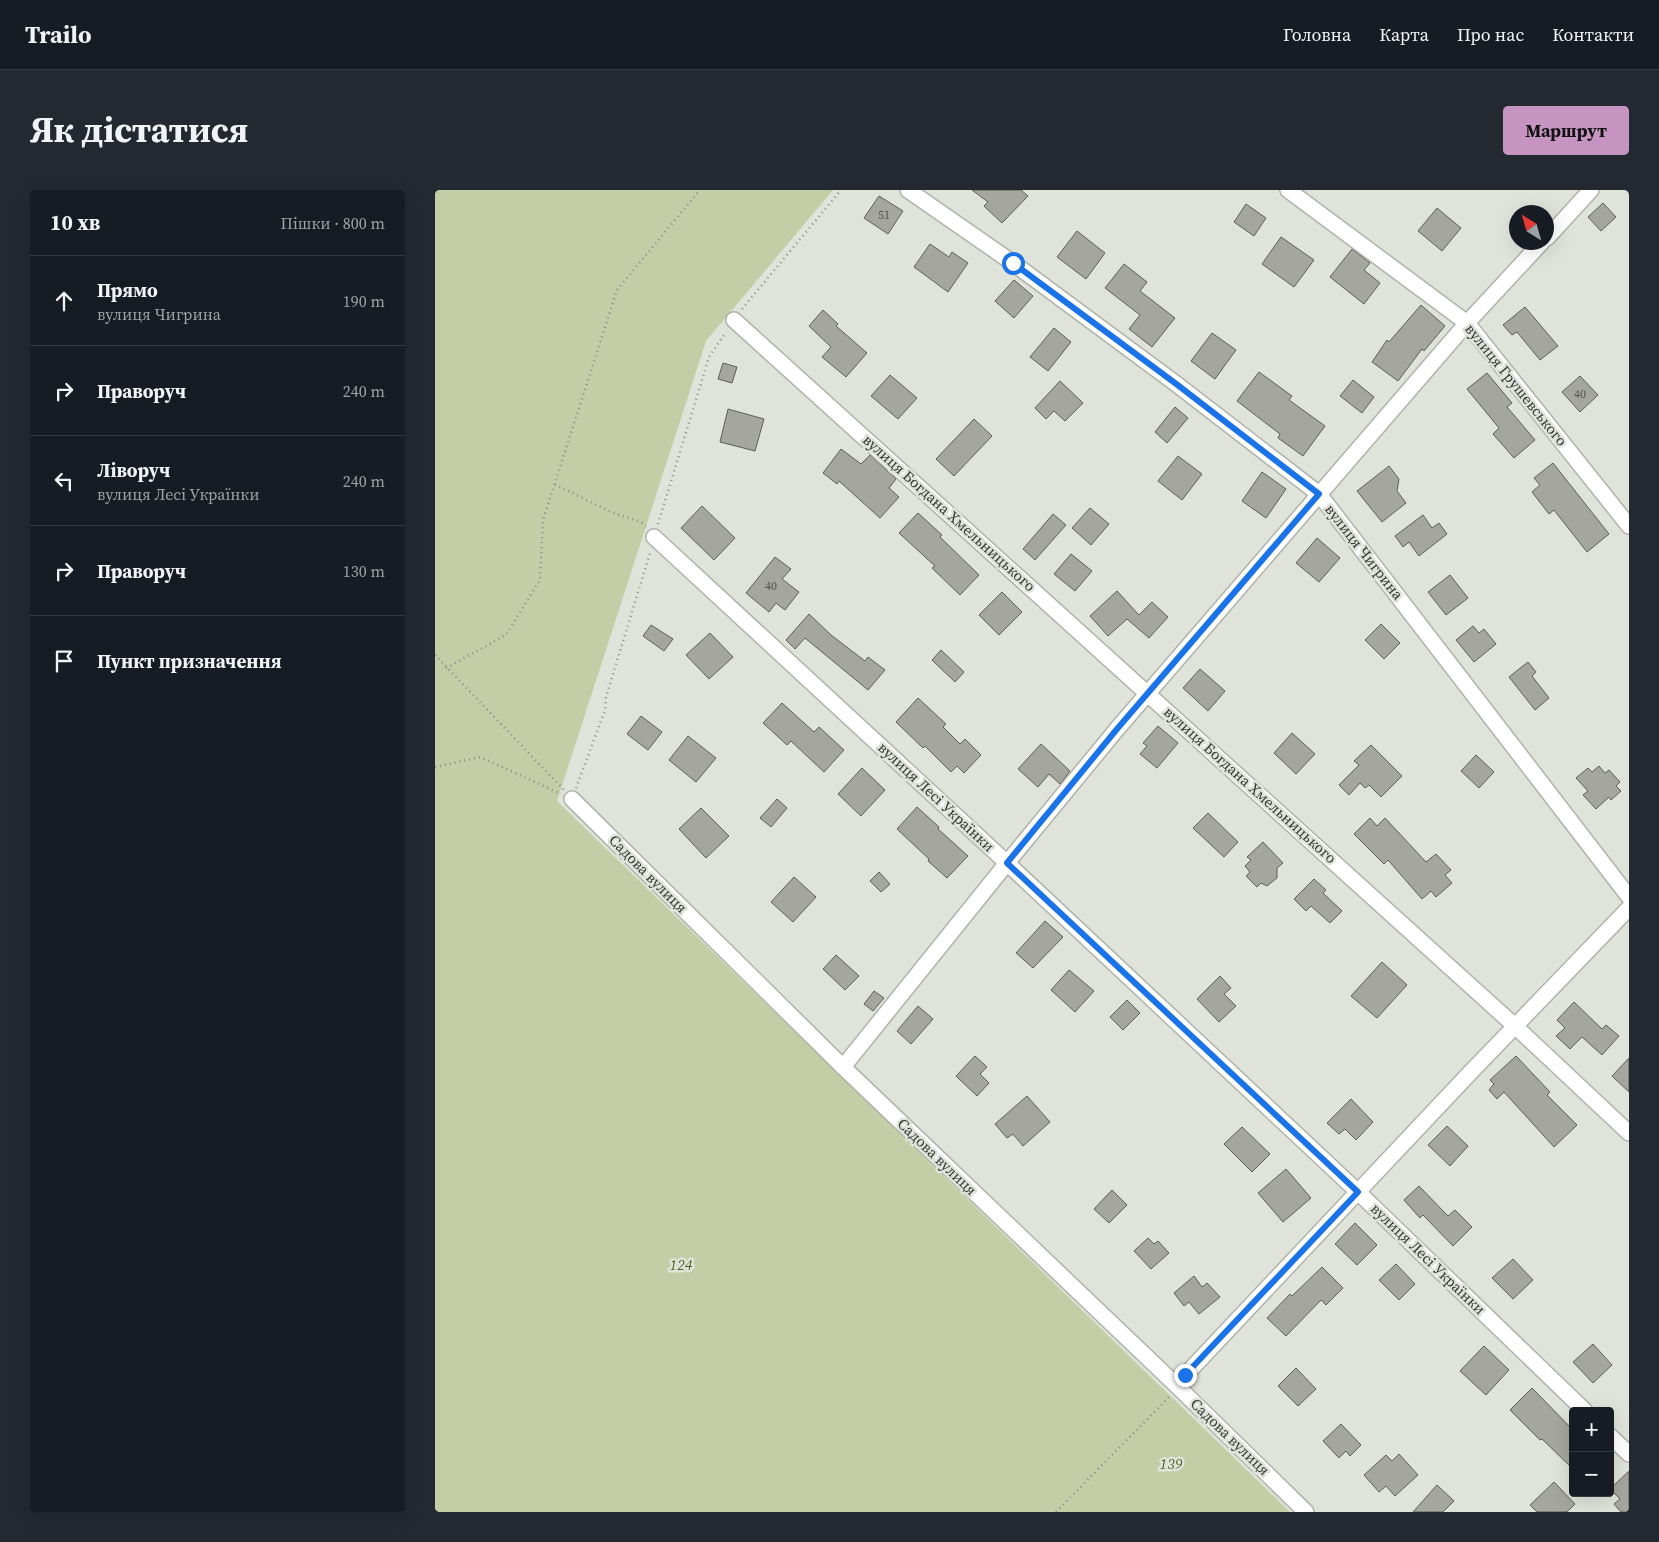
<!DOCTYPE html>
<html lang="uk">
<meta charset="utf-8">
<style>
body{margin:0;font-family:"Source Serif 4",serif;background:#242831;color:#f1f3f6}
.controls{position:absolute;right:15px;bottom:15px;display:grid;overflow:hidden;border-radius:5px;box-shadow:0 5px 20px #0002}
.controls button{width:45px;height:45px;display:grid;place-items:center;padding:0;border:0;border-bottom:1px solid #363941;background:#171b24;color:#f1f3f6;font:25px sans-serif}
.compass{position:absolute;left:1074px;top:15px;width:45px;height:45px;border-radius:50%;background:#171b24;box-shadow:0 5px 20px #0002;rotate:323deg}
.stop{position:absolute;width:15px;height:15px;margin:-11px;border:4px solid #1a73e8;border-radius:50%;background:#fff}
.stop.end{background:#1a73e8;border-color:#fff;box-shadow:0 1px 5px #0008}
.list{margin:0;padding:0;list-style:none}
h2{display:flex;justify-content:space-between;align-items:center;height:65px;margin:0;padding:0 20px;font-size:21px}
h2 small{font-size:16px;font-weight:400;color:#9ea1a6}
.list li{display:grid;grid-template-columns:32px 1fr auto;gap:15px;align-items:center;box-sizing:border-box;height:90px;padding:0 20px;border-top:1px solid #363941}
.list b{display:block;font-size:19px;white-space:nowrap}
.list p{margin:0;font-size:16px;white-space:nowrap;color:#9ea1a6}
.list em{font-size:16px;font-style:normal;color:#9ea1a6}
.icon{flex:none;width:28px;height:28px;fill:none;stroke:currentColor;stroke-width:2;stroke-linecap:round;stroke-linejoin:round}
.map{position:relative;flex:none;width:1194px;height:1322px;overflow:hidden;border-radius:5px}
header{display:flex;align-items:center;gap:30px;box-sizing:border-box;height:70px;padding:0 25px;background:#171b24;border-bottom:1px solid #363941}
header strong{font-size:24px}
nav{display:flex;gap:28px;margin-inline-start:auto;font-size:18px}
.intro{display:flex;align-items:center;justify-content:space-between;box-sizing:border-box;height:120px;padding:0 30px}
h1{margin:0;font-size:35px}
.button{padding:12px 22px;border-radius:5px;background:#c694c1;color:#111;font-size:18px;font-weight:700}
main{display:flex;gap:30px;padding:0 30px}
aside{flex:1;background:#171b24;border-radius:5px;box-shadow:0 5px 20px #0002}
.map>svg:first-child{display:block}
</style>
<header>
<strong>Trailo</strong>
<nav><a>Головна</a><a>Карта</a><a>Про нас</a><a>Контакти</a></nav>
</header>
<div class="intro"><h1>Як дістатися</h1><a class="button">Маршрут</a></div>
<main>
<aside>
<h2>10 хв<small>Пішки · 800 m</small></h2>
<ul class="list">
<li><svg class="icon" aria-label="ahead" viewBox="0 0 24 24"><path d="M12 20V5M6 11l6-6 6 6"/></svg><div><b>Прямо</b><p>вулиця Чигрина</p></div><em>190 m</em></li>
<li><svg class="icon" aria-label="right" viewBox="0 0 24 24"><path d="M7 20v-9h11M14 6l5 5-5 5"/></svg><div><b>Праворуч</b></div><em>240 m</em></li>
<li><svg class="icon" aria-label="left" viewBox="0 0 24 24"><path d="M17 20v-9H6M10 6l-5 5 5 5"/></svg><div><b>Ліворуч</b><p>вулиця Лесі Українки</p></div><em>240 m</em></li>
<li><svg class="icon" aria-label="right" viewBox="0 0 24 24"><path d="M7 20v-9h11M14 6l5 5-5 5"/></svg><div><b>Праворуч</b></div><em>130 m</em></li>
<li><svg class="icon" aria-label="arrive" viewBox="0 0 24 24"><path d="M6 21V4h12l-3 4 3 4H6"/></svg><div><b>Пункт призначення</b></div></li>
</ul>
</aside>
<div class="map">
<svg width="1194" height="1322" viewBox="0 0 1194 1322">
<rect width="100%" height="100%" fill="#e0e3d9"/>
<polygon fill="#c3cea6" points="0,0 398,0 271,151 122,611 855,1322 0,1322"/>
<g fill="#a5a79e" stroke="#5d5f57">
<polygon points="537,0 586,0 593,6 567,33 549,16 553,12"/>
<polygon points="444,6 468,21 453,44 429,28"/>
<polygon points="1168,13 1181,27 1166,41 1153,27"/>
<polygon points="811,14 831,28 819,46 799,32"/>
<polygon points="1002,18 1026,38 1007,61 983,41"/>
<polygon points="642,41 670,63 651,89 622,67"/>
<polygon points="846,47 879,70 859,97 827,74"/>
<polygon points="495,54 514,67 517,62 533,73 513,102 479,77"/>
<polygon points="917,59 935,73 929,80 945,93 929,114 895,87"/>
<polygon points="689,74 712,92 705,101 740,128 717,157 694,139 705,125 670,98"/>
<polygon points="579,90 598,106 579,128 560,111"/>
<polygon points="986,115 1010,136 989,161 987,159 963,191 937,172 952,150 954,152"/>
<polygon points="1090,117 1123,156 1105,170 1082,142 1077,145 1068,135"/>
<polygon points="388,120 403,134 401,136 432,163 411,187 387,167 396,157 374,136"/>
<polygon points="619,138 636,152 613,181 595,167"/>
<polygon points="777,143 801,160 780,189 756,171"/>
<polygon points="288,173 302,177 297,193 283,189"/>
<polygon points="824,182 857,206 854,210 890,236 868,266 843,248 845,244 802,211"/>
<polygon points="1052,183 1077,213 1072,217 1100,250 1079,268 1058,244 1064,238 1032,199"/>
<polygon points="455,185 482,208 463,229 436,206"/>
<polygon points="1145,186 1163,205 1145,222 1127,202"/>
<polygon points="918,190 939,207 927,223 905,206"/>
<polygon points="625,191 648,213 630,231 619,221 611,229 600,218"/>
<polygon points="740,217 753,228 732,253 720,242"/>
<polygon points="293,219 329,229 320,261 285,252"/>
<polygon points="539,229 557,246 519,286 501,269"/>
<polygon points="406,259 426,274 435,265 461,289 454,298 464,307 445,328 404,291 402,294 388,283"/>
<polygon points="743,266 767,284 747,310 723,291"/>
<polygon points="1118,273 1174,344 1152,362 1119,320 1114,324 1097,302 1105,295 1099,288"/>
<polygon points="954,276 964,289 962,301 971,313 947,332 922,301"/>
<polygon points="827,282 851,299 831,328 807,311"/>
<polygon points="267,316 300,348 279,370 246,338"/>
<polygon points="655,318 674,334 656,355 637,338"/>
<polygon points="483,323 507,345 505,347 544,385 525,405 497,378 500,376 464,343"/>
<polygon points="618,324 631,335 600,370 588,359"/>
<polygon points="988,325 997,338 1004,333 1012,344 984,366 974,352 968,357 960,346"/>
<polygon points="882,348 905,368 884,392 861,373"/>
<polygon points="636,364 657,381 640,401 619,384"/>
<polygon points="340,367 356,379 347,389 364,402 350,420 341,413 334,422 311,403"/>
<polygon points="1015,385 1033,408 1011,425 993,402"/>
<polygon points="682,401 704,425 717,412 733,427 714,448 692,429 673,446 655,426"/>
<polygon points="567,402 587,422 564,445 544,425"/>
<polygon points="374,424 396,445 430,471 433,467 450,480 433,500 370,448 360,459 351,450"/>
<polygon points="946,434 965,453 949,469 930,450"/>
<polygon points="216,435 238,449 229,461 208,446"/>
<polygon points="1038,436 1044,443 1049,439 1061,454 1039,472 1021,450"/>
<polygon points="275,443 298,467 274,489 251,465"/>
<polygon points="506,460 529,482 520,492 497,470"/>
<polygon points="1093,472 1101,482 1097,486 1114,508 1100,520 1074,487"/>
<polygon points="765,479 790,501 773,521 748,498"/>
<polygon points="483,508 511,534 508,537 525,554 530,549 546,565 529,583 522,576 516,582 490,556 488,558 461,532"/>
<polygon points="347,513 379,542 384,537 409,560 389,582 356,551 352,555 328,533"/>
<polygon points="206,526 227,542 213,560 192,544"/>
<polygon points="723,536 743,553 722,578 705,564 712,556 708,553"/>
<polygon points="857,543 880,564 861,584 839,563"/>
<polygon points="253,546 281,568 261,592 234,570"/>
<polygon points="606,554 635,581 625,594 614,584 603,597 583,579"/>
<polygon points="936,555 967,586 946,607 934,595 930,598 925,593 914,605 904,595 924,575 919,571"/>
<polygon points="1041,565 1059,582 1044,598 1026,581"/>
<polygon points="1164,576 1170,583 1174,580 1185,592 1181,596 1186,601 1176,610 1174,607 1161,619 1148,605 1153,601 1141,588 1153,578 1157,582"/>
<polygon points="427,578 450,600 426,626 403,604"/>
<polygon points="342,609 352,618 336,637 325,628"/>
<polygon points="482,617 504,637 503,639 533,666 512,688 493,671 494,669 462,639"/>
<polygon points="266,618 294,646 271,668 244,639"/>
<polygon points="773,623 803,652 789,667 758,638"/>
<polygon points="935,628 942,636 950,628 991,672 1001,664 1016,680 1010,685 1017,693 1001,707 996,701 987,709 953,670 949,674 919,644"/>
<polygon points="828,652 848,673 842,678 842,688 832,696 826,693 822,697 811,686 815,682 810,676 816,670 812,667"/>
<polygon points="444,682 455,694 446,702 435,691"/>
<polygon points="359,687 381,707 358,732 336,712"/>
<polygon points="879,689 891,700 888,703 907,721 895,733 876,716 871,721 859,709"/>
<polygon points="610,731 628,747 598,778 581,763"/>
<polygon points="401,765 424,786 410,800 388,779"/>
<polygon points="947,772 972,795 942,828 916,806"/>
<polygon points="634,780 659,801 640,822 616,800"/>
<polygon points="785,786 796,798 789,804 801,816 784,832 762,809"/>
<polygon points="439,801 449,808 438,821 429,814"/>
<polygon points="692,810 705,823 688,840 675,827"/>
<polygon points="1139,812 1167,839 1171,835 1184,846 1167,865 1147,847 1135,859 1121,846 1130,838 1122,830"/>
<polygon points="483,816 498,829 476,854 462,841"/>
<polygon points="540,866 552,877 545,884 554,893 542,906 521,886"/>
<polygon points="1081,866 1115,902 1112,905 1142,935 1119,957 1069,902 1062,909 1054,900 1059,894 1055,890"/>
<polygon points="1194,868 1194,902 1177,886"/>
<polygon points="592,906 615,932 588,956 578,944 572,948 560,934"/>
<polygon points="916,909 938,932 921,950 910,939 904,944 892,933"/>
<polygon points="1012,936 1033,956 1015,976 993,955"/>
<polygon points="807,937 835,964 817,982 789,954"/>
<polygon points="851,979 876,1008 848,1032 823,1003"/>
<polygon points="984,996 1013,1026 1020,1020 1037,1037 1018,1056 988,1025 985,1028 969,1010"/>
<polygon points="677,1000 692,1015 674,1033 659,1019"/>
<polygon points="920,1033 942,1055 922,1075 900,1054"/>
<polygon points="713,1048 719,1054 723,1051 734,1063 716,1079 699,1061"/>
<polygon points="1078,1069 1098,1090 1078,1109 1057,1088"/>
<polygon points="961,1074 980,1094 964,1110 944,1090"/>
<polygon points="887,1077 908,1098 891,1115 886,1110 851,1146 832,1128 855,1104 857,1106"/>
<polygon points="759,1086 767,1097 772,1093 785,1107 764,1124 754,1112 749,1116 739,1103"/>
<polygon points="1158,1154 1177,1175 1158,1193 1138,1172"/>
<polygon points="1049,1156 1074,1180 1051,1205 1025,1181"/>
<polygon points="861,1178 881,1199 863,1216 843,1196"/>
<polygon points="1097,1198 1138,1240 1138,1279 1107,1249 1105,1250 1075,1220"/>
<polygon points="906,1234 926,1255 915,1266 911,1261 904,1268 888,1251"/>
<polygon points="964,1264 983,1285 960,1306 951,1296 944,1302 929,1285 951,1265 957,1271"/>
<polygon points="1194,1281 1194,1322 1186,1322 1179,1314 1185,1309 1175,1299"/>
<polygon points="1119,1292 1140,1314 1132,1322 1102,1322 1095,1315"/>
<polygon points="1002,1295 1019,1311 1008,1322 978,1322"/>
</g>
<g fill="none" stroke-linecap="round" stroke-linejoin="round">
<g stroke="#b0b3a9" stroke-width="18">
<g id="minor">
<polyline points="473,0 578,73 740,193 884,304 1194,707"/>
<polyline points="853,0 1032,133 1194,336"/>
<polyline points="1112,48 1156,0"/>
<polyline points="299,130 1081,837 1194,943"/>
<polyline points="219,347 572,673 923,1002 1150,1221"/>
<polyline points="137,609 408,877 741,1195 871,1322"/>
<polyline points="408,877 572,673 682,539 1032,133 1107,52"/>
<polyline points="741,1195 1032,886 1194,718"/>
<polyline points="1175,1246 1194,1264"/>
</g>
</g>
<g stroke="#8a8c86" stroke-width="2.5" stroke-dasharray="1 4" stroke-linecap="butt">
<polyline points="307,119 406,0"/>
<path d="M120,294C139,304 159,314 179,323C189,328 204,329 211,336"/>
<polyline points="223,334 274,167 291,142"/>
<polyline points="0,465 129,600"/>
<polyline points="11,478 71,445 105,390 108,330 182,100 265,0"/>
<polyline points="0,577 45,567 126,604"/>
<polyline points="141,598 170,520 171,507 215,363"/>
<polyline points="621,1322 734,1207"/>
</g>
<use href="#minor" stroke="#fff" stroke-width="15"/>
</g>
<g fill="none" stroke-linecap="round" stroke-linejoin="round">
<polyline stroke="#1a73e8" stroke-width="6" points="578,73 740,193 884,304 682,539 572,673 923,1002 750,1185"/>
</g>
<g text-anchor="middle" stroke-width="5" stroke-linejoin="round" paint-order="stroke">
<g font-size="12" fill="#52534e">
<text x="449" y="29">51</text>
<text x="1145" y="208">40</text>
<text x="336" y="400">40</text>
</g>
<g font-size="15" fill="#363734" stroke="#e0e3d9">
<text transform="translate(1081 195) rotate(51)" y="5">вулиця Грушевського</text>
<text transform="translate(514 323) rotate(42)" y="5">вулиця Богдана Хмельницького</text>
<text transform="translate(929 362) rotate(52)" y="5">вулиця Чигрина</text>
<text transform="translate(815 595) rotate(42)" y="5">вулиця Богдана Хмельницького</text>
<text transform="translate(501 607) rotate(43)" y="5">вулиця Лесі Українки</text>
<text transform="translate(213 684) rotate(45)" y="5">Садова вулиця</text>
<text transform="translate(502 967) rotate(44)" y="5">Садова вулиця</text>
<text transform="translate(993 1069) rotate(44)" y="5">вулиця Лесі Українки</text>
<text transform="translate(795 1247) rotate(44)" y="5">Садова вулиця</text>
</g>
<g font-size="15" font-style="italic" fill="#4e5c17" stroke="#e0e3d9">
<text x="246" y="1080">124</text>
<text x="736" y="1279">139</text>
</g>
</g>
</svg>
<div class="controls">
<button>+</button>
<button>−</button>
</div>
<svg class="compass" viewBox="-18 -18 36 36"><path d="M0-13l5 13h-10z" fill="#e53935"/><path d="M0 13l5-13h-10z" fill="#9ea1a6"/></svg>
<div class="stop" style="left:578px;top:73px"></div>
<div class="stop end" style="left:750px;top:1185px"></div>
</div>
</main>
